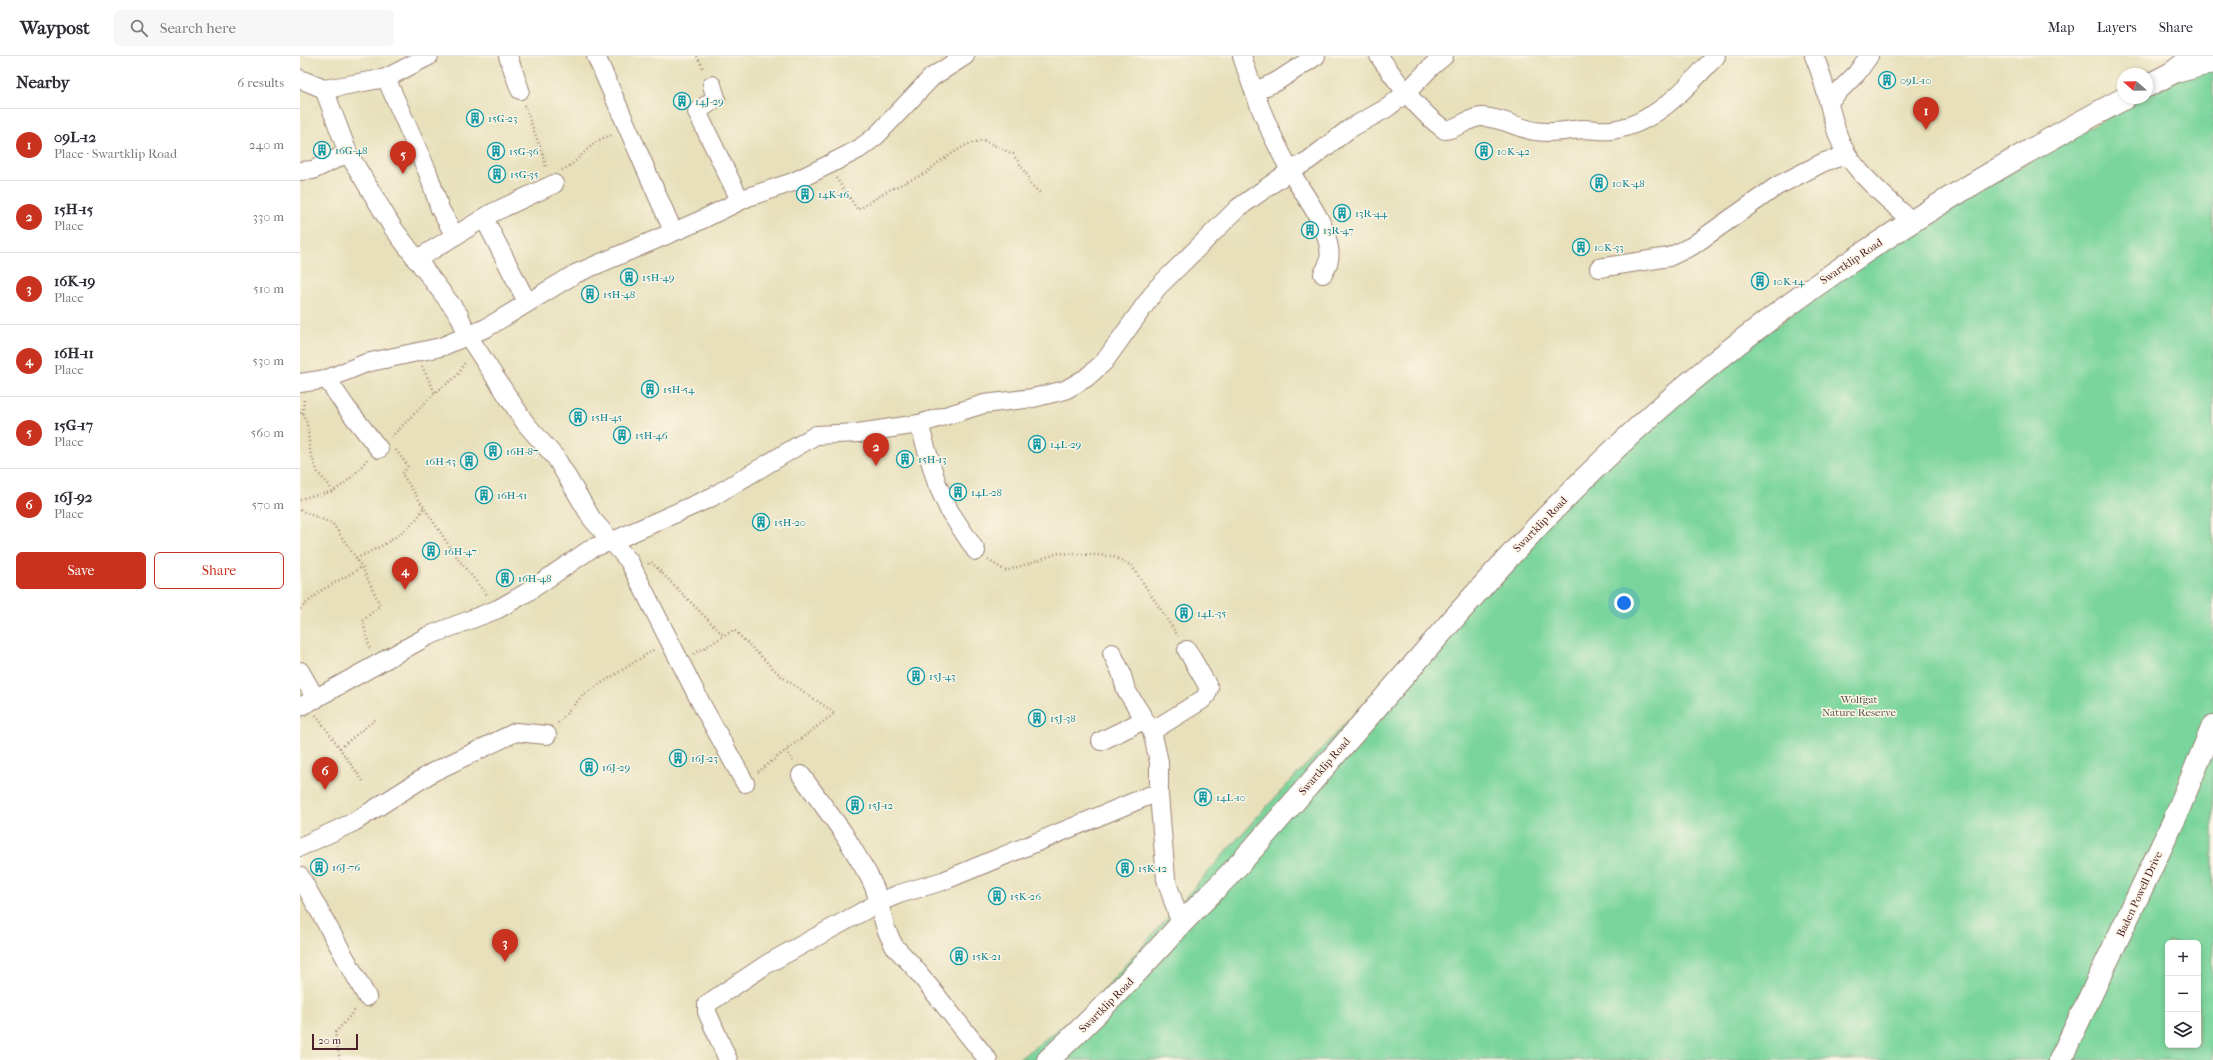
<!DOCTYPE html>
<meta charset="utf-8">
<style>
body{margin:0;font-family:"IM FELL French Canon",serif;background:#f7f7f7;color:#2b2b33}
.controls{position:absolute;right:12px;bottom:12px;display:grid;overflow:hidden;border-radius:6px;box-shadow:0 2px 6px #0003}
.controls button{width:36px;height:36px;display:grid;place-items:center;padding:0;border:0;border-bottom:1px solid #e1e1e2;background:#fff;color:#2b2b33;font:20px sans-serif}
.compass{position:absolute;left:1817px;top:12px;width:36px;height:36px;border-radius:50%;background:#fff;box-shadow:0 2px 6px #0003;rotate:290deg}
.scale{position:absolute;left:12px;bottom:10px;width:46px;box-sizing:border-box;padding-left:4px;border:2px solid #4a1f2b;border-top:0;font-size:11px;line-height:14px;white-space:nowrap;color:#4a1f2b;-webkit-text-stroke:3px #fcf5e5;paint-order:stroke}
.you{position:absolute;left:1324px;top:547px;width:14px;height:14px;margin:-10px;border:3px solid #fff;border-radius:50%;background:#1a73e8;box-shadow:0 0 0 6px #1a73e833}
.badge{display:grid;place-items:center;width:26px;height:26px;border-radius:50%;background:#c8321e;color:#fff;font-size:13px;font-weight:700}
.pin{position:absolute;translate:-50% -33px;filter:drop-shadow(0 1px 2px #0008)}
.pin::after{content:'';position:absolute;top:21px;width:14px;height:12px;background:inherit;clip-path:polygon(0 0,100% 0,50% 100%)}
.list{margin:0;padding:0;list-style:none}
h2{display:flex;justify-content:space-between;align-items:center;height:52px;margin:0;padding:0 16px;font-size:17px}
h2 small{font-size:13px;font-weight:400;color:#7c7c81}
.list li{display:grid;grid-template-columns:26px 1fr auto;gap:12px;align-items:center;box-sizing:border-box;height:72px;padding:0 16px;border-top:1px solid #e1e1e2}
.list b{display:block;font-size:15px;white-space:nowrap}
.list p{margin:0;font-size:13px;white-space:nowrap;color:#7c7c81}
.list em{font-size:13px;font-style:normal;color:#7c7c81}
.actions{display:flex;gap:8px;padding:12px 16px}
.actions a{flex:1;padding:9px 0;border:1px solid #c8321e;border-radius:6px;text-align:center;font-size:14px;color:#c8321e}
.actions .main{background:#c8321e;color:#fff}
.icon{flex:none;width:22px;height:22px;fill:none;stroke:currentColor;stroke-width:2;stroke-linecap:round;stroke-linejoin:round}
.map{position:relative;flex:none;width:1913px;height:1004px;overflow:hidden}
header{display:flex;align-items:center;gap:24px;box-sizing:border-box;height:56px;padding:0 20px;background:#fff;border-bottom:1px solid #e1e1e2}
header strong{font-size:19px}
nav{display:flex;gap:22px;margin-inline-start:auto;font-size:14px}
.search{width:280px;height:36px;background:#f7f7f7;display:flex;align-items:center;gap:10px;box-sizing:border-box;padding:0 14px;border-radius:6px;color:#7c7c81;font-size:15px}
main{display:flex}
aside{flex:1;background:#fff}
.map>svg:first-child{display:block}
</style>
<header>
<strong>Waypost</strong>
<div class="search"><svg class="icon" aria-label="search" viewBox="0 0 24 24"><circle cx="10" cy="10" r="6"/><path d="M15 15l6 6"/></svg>Search here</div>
<nav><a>Map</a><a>Layers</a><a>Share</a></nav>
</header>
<main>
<aside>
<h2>Nearby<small>6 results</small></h2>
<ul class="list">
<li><span class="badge">1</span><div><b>09L-12</b><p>Place · Swartklip Road</p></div><em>240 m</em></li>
<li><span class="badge">2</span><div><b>15H-15</b><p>Place</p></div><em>330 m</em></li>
<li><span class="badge">3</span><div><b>16K-19</b><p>Place</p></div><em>510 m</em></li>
<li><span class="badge">4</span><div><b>16H-11</b><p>Place</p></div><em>530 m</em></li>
<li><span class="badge">5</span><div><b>15G-17</b><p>Place</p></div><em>560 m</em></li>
<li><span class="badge">6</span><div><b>16J-92</b><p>Place</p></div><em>570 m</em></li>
</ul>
<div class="actions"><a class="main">Save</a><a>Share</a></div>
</aside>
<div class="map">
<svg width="1913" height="1004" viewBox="0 0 1913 1004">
<rect width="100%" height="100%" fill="#fcf5e5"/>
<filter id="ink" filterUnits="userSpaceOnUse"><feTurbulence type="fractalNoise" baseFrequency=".025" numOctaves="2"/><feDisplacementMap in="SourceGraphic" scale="8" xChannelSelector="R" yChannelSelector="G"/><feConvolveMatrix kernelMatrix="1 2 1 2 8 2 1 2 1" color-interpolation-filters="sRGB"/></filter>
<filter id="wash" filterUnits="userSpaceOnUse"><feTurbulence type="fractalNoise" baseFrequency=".012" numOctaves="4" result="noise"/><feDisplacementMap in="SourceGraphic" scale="16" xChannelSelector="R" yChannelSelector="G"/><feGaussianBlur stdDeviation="0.9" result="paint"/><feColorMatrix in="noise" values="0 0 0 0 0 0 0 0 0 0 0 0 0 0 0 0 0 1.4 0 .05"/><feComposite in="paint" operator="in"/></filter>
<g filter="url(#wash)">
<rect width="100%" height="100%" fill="#e7e0bb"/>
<path fill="#7ad59c" stroke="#627a64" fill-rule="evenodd" d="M1913,3V1004H718L789,950L956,762L1288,411L1599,179L1843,42H1847V40ZM1868,887H1898V989H1868Z"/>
</g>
<g filter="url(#ink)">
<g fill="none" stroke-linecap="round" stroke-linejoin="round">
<g stroke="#988073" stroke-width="20">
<g id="minor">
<polyline points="208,0 220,34"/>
<polyline points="296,0 373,175"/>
<path d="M942,0C954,39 971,80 991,116C1004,140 1025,164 1029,192C1031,201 1028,210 1023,218"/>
<path d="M1079,0C1097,26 1119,56 1145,74C1158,73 1169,61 1182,61C1200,61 1217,72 1235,75C1250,78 1268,74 1283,73C1293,73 1302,75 1311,74C1355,69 1388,30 1416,0"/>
<path d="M1514,0C1526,26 1529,56 1539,82C1550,114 1588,142 1611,165"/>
<polyline points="86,22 128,117 140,153 155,180"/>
<polyline points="0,23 24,33 42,30 86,22 129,0"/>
<polyline points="412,29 416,42 397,56 440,144"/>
<polyline points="24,33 48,97 93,172 159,259 168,280 226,368 256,402 292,463 329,505 403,651 445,727"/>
<polyline points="955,35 976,26 1016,0"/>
<polyline points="1529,45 1557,17 1569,0"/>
<polyline points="0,115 13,114 48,97"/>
<polyline points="184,162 227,246"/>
<polyline points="116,204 192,157 254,128"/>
<polyline points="1299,212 1369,201 1392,190 1477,130 1524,106 1547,99"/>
<polyline points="27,323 46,351 79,393"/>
<polyline points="0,327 27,323 66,307 141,291 162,282 186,272 275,218 397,166 448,141 493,126 528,109 559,93 576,80 632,21 665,0"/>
<polyline points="619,368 637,428 650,456 676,495"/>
<polyline points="812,597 821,616 826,634 852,675"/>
<polyline points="0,615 16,643"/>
<polyline points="0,651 128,580 198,553 226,537 292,492 313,485 412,441 516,379 558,377 619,368 684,348 733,342 765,334 786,322 804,306 857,232 938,152 990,115 1009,104 1049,73 1087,52 1107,36 1132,10 1144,0"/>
<polyline points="801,685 844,664"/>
<polyline points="501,719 542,775 569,820 575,833 586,873 594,890 613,910 688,1004"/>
<polyline points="0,791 54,766 133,716 216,676 247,679"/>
<polyline points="0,820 67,941"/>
<polyline points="881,869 866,823 859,739 859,706 852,675 902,644 906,640 909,632 887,594"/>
<polyline points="428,1004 407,956 407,948 467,908 578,847 599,838 643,825 848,740 859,739"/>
</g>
</g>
<g stroke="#988073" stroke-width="24">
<g id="primary">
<polyline points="1879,15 1913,6"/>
<polyline points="1847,30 1872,17 1894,0"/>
<path d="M748,1004C795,961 838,916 881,868C901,847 922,827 942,805C1000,740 1057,673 1115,607C1179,533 1244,460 1315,393C1466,250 1642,140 1825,42"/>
<polyline points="1760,1004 1874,764 1913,670"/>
</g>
</g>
<g stroke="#988073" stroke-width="2.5" stroke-dasharray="1 3" stroke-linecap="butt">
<polyline points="397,0 404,14"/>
<polyline points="224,49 244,101 246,113"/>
<path d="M262,114C266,112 270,110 273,107C287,95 294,83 313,79"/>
<polyline points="536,122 558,154 587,135 626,117 640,105 666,89 683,84 713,98 729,122 728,126 741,138"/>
<polyline points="122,310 135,337"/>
<polyline points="0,357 3,357 7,367 10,395 15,409 18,417 29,429 32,436"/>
<polyline points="3,357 4,343"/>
<polyline points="91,381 135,337 158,319 165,306"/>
<polyline points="96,394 108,410 102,418 158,503 188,540"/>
<path d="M0,444C10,439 19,439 30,436C41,433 61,413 67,403"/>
<polyline points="0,454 33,468 62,511 80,549 63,565 70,594"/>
<path d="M56,502C78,493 116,473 124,450"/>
<polyline points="688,504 706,515 759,497 812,500 832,510 878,580"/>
<polyline points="348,508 351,506 424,580"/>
<polyline points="0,553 22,534 62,511"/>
<polyline points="394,598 434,574 482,621 535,657 486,694"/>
<polyline points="16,659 63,725"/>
<polyline points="258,667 283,639 355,593"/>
<polyline points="40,692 77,662"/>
<polyline points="458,716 486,694 493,705"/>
<polyline points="40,1004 35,977 56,953"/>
</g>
<use href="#minor" stroke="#fff" stroke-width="18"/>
<use href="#primary" stroke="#fff" stroke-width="22"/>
</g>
</g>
<defs>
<g id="building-ring" transform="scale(0.9)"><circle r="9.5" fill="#fcf5e5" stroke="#0f9aa8" stroke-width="1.5"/><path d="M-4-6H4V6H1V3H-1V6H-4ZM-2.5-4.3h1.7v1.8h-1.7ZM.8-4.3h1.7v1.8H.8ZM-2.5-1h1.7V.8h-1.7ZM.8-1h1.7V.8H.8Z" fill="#0f9aa8"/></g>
</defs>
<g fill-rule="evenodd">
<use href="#building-ring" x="1587" y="24"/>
<use href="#building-ring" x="382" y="45"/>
<use href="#building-ring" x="175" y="62"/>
<use href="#building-ring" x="22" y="94"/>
<use href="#building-ring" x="196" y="95"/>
<use href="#building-ring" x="1184" y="95"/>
<use href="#building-ring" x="197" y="118"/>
<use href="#building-ring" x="1299" y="127"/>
<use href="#building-ring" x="505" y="138"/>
<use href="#building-ring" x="1042" y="157"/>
<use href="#building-ring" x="1010" y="174"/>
<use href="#building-ring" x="1281" y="191"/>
<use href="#building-ring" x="329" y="221"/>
<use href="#building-ring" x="1460" y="225"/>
<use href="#building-ring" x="290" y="238"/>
<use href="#building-ring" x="350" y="333"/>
<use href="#building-ring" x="278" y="361"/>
<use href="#building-ring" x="322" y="379"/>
<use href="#building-ring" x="737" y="388"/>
<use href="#building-ring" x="193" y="395"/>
<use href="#building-ring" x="605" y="403"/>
<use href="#building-ring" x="169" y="405"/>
<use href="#building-ring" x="658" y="436"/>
<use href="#building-ring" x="184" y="439"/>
<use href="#building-ring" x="461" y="466"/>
<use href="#building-ring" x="131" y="495"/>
<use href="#building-ring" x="205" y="522"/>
<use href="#building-ring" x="884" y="557"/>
<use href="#building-ring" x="616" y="620"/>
<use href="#building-ring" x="737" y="662"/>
<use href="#building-ring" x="378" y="702"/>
<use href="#building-ring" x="289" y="711"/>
<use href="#building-ring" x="903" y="741"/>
<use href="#building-ring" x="555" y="749"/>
<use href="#building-ring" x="19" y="811"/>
<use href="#building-ring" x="825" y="812"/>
<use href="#building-ring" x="697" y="840"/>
<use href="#building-ring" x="659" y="900"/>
</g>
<g text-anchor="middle" stroke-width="3" stroke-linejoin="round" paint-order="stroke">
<g font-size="11" fill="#0d838f" stroke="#fcf5e5" text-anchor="start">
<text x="1600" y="28">09L-10</text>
<text x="395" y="49">14J-29</text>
<text x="188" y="66">15G-23</text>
<text x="35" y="98">16G-48</text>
<text x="209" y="99">15G-36</text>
<text x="1197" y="99">10K-42</text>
<text x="210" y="122">15G-35</text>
<text x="1312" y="131">10K-48</text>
<text x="518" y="142">14K-16</text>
<text x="1055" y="161">13R-44</text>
<text x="1023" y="178">13R-47</text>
<text x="1294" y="195">10K-33</text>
<text x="342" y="225">15H-49</text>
<text x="1473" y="229">10K-14</text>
<text x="303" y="242">15H-48</text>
<text x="363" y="337">15H-54</text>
<text x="291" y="365">15H-45</text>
<text x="335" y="383">15H-46</text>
<text x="750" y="392">14L-29</text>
<text x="206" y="399">16H-87</text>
<text x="618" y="407">15H-13</text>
<text x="156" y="409" text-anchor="end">16H-53</text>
<text x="671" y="440">14L-28</text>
<text x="197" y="443">16H-51</text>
<text x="474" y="470">15H-20</text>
<text x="144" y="499">16H-47</text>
<text x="218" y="526">16H-48</text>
<text x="897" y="561">14L-35</text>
<text x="629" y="624">15J-43</text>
<text x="750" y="666">15J-38</text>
<text x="391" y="706">16J-23</text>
<text x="302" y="715">16J-29</text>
<text x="916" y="745">14L-10</text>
<text x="568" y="753">15J-12</text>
<text x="32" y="815">16J-76</text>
<text x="838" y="816">15K-12</text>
<text x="710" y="844">15K-26</text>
<text x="672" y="904">15K-21</text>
</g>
<g font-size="11" fill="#4a1f2b" stroke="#fcf5e5">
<text transform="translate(1551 205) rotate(-34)" y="4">Swartklip Road</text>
<text transform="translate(1240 468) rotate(-46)" y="4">Swartklip Road</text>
<text transform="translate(1024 710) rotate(-49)" y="4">Swartklip Road</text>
<text transform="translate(1839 838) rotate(-65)" y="4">Baden Powell Drive</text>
<text transform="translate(806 949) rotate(-45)" y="4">Swartklip Road</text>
</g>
<g font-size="11" fill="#58564d" stroke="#fcf5e5">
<text x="1559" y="647">Wolfgat<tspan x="1559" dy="13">Nature Reserve</tspan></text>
</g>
</g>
</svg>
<div class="controls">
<button>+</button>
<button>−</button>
<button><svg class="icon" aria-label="layers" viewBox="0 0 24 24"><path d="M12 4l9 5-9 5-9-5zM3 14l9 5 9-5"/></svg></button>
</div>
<svg class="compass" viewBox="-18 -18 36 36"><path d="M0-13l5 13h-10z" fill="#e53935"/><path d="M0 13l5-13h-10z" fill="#7c7c81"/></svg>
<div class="scale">20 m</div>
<div class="you"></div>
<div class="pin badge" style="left:1626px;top:74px">1</div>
<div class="pin badge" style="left:576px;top:410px">2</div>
<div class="pin badge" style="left:205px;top:906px">3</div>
<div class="pin badge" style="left:105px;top:534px">4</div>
<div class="pin badge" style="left:103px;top:118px">5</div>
<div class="pin badge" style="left:25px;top:734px">6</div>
</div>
</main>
